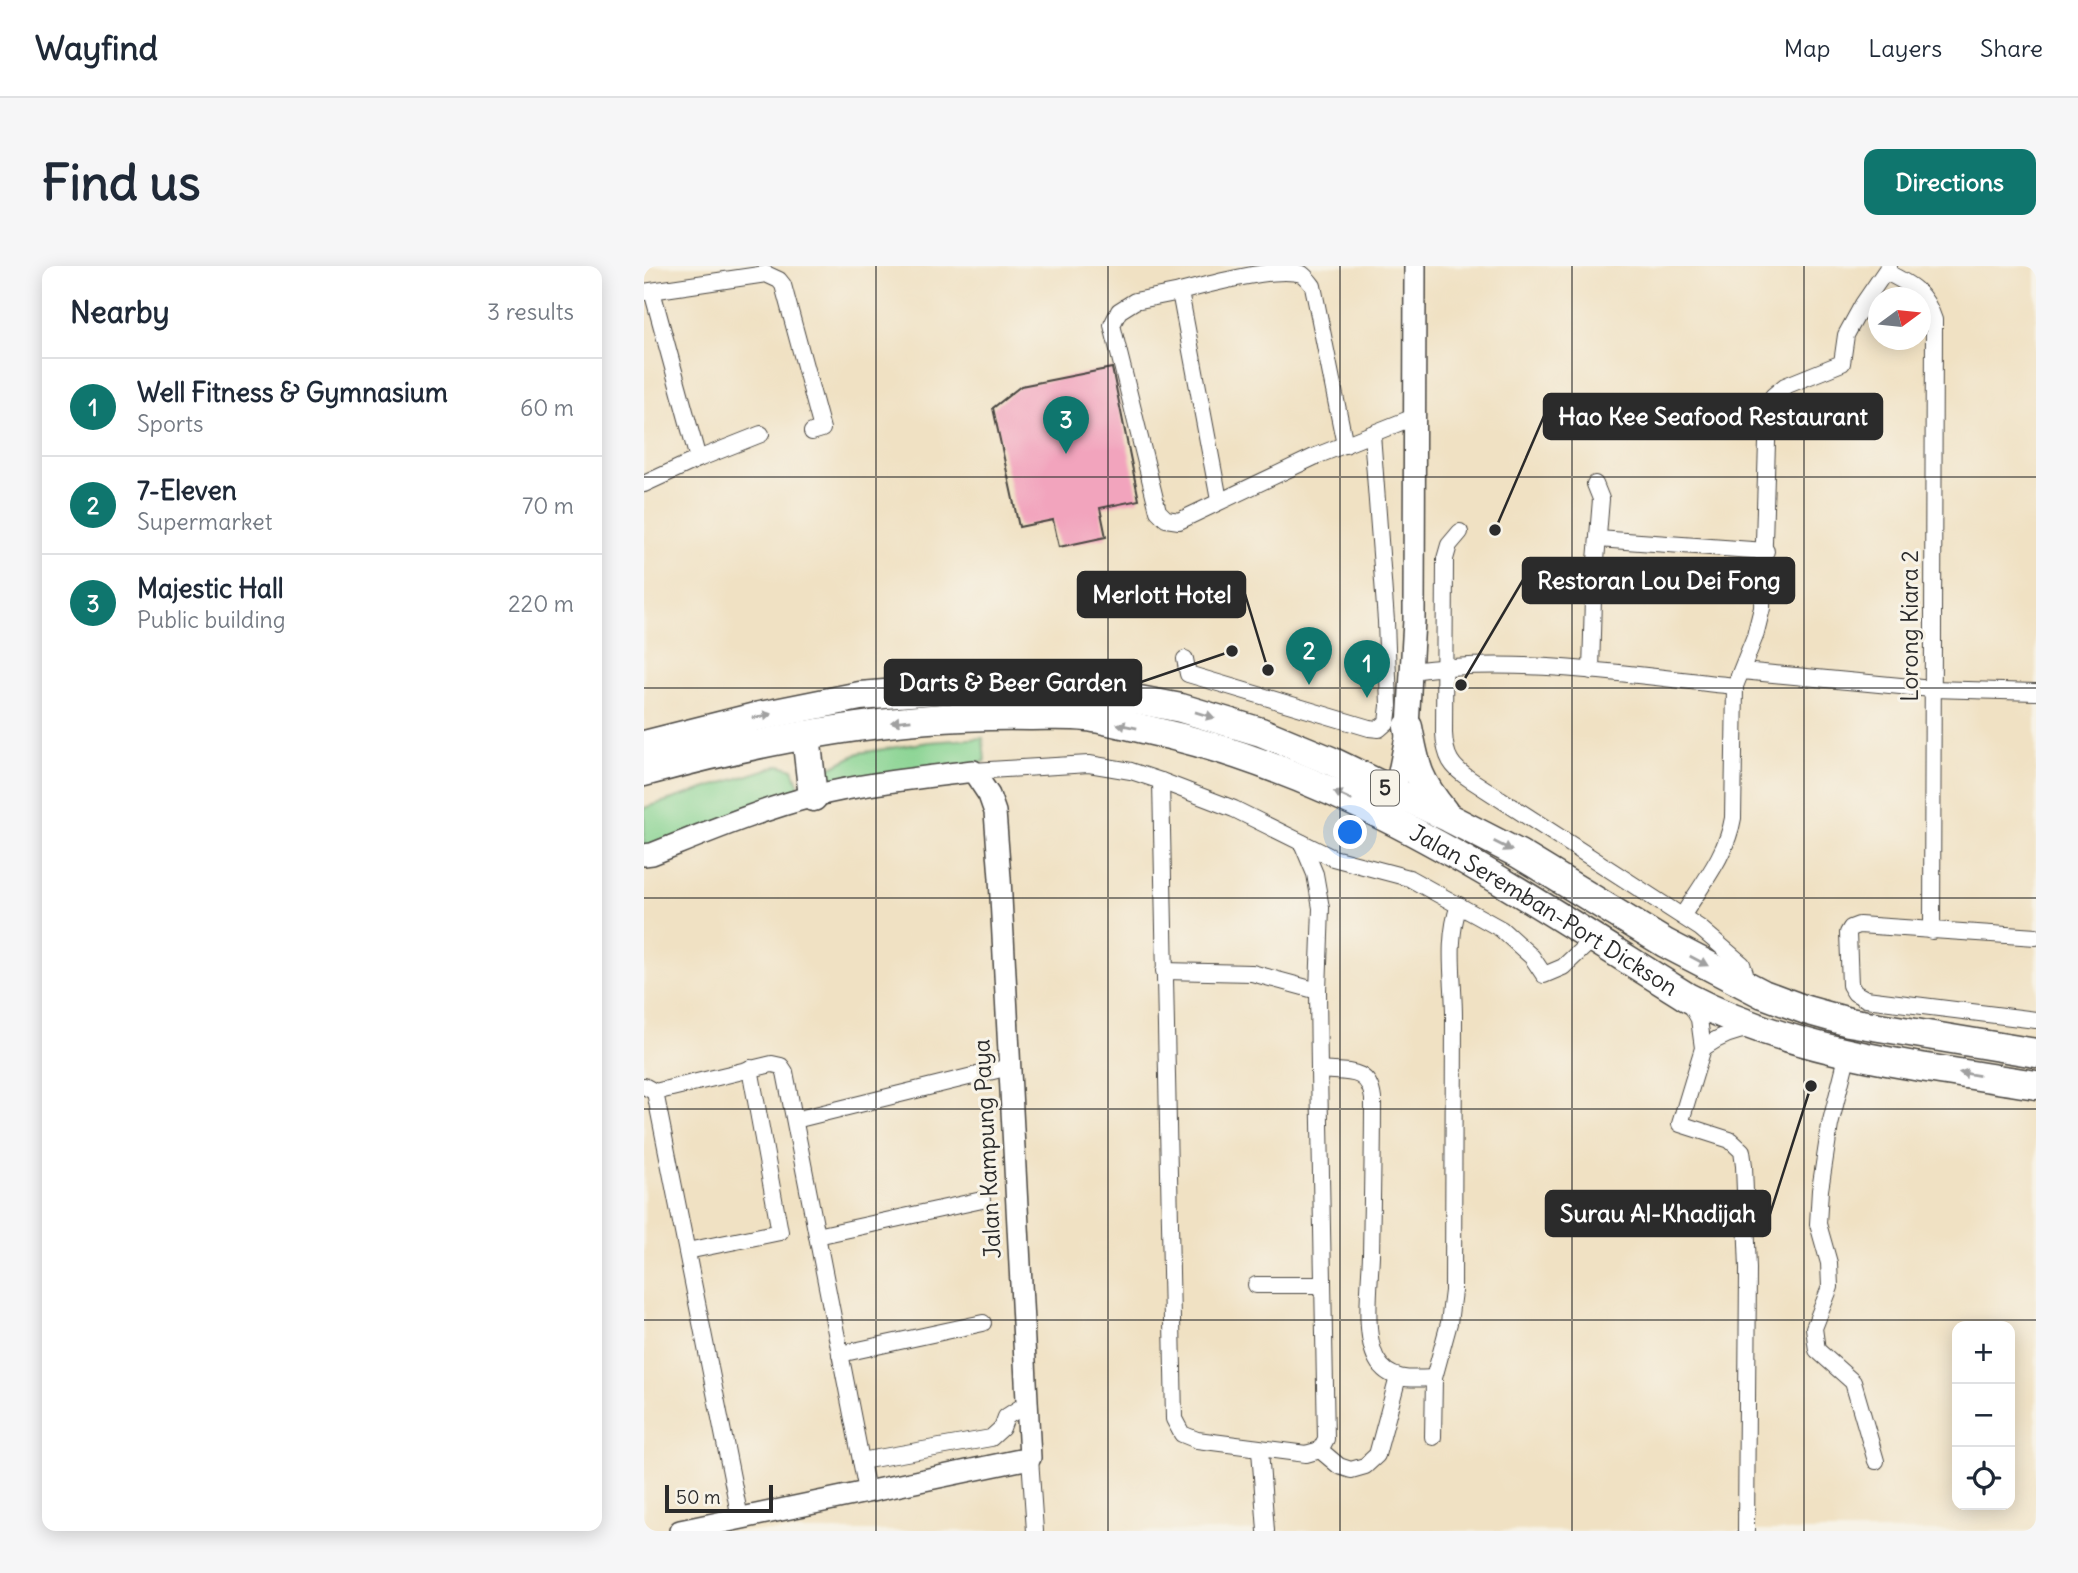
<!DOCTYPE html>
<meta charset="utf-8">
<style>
body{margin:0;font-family:Delius,sans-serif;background:#f6f6f7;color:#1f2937}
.controls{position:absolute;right:21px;bottom:21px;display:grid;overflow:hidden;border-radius:14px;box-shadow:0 4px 18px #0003}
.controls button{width:63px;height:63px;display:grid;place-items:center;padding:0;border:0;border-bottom:2px solid #e0e1e3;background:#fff;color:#1f2937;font:35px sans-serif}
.compass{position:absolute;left:1224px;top:21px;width:63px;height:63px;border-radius:50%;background:#fff;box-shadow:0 4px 18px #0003;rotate:75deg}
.scale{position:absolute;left:21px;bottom:18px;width:108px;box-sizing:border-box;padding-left:7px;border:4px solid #2b2b2b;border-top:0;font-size:19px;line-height:24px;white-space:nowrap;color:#2b2b2b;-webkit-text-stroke:5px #f7f3e8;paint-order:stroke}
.you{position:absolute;left:707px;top:567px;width:24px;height:24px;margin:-18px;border:5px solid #fff;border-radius:50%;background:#1a73e8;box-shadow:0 0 0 10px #1a73e833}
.badge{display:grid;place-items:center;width:46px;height:46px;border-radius:50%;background:#0f766e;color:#fff;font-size:23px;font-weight:700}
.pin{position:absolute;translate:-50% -58px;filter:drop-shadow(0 2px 4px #0008)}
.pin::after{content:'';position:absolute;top:37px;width:24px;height:21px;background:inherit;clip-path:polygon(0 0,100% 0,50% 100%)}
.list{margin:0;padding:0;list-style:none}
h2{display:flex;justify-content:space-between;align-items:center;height:91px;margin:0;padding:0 28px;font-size:30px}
h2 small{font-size:23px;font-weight:400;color:#747a83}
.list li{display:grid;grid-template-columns:46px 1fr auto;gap:21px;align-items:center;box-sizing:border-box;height:98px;padding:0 28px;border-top:2px solid #e0e1e3}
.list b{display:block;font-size:26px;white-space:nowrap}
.list p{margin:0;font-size:23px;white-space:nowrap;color:#747a83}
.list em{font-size:23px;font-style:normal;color:#747a83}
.icon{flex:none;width:38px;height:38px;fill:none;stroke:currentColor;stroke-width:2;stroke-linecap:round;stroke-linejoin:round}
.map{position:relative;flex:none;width:1392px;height:1265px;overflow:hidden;border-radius:14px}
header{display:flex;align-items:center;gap:42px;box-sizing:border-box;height:98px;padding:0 35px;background:#fff;border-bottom:2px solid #e0e1e3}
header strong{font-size:33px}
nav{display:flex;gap:38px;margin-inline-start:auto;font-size:24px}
.intro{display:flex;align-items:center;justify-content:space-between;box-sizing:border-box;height:168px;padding:0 42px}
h1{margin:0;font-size:49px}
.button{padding:18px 32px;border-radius:14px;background:#0f766e;color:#fff;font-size:24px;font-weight:700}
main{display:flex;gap:42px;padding:0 42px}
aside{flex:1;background:#fff;border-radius:14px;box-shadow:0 4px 18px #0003}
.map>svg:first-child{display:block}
</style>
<header>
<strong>Wayfind</strong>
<nav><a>Map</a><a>Layers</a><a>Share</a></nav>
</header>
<div class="intro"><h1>Find us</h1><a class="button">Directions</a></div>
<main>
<aside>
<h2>Nearby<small>3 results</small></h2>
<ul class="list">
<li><span class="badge">1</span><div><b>Well Fitness &amp; Gymnasium</b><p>Sports</p></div><em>60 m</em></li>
<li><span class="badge">2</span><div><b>7-Eleven</b><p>Supermarket</p></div><em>70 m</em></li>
<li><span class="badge">3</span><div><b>Majestic Hall</b><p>Public building</p></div><em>220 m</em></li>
</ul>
</aside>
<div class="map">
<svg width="1392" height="1265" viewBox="0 0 1392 1265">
<rect width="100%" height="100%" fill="#f7f3e8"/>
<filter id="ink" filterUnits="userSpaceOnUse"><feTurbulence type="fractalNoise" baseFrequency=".0143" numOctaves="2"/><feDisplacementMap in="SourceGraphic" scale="14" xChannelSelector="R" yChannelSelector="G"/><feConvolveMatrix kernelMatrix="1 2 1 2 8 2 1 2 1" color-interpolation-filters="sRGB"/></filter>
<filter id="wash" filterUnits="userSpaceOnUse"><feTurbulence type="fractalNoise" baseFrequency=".00686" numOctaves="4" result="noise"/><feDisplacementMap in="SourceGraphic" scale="28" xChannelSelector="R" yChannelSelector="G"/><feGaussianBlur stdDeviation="1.57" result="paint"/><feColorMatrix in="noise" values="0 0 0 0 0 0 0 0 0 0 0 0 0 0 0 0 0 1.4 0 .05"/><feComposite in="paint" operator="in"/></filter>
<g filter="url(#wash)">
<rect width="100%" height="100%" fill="#f0e1c3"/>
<g fill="#87d391" stroke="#597f5e" stroke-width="2">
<polygon points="339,472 341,496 203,517 181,515 187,501 215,487 285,476"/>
<polygon points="136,499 149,503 155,521 143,533 0,584 0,542"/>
</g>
<g id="blocks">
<polygon fill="#f2a4bd" points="468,102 495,234 456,242 462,271 415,281 409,254 375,261 349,142 377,120"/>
</g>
</g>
<g filter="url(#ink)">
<use href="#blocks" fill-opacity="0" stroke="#494642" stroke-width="2"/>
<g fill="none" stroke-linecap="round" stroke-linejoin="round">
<g stroke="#494642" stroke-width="18">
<g id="street">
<path d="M1242,6C1268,19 1281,26 1290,54L1288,665"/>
<polyline points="8,25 54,193"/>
<polyline points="0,26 122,8 135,14 139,19 178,163 168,166"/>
<polyline points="536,26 491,35 475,45 468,59 514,245 522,253 535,255 672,190 770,151"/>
<polyline points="0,218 54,193 117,168"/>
<path d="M575,234L536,26C565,18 631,0 658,8C662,11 666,16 669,20L701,179"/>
<path d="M816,266L805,279L801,293L800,467C801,491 807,501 827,514L1056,662L1098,698L1101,707L1100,719"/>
<polyline points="954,273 1122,285"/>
<polyline points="541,393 544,408 725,462 735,463 743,456 745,440 742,355 728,168"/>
<path d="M767,405C874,390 985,409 1091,420"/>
<polyline points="947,405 949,332 957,233 951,218"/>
<polyline points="1098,405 1288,423 1392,426"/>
<polyline points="329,505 445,498 487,505 517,515 590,543 689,592 765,612 857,663 888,691 900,709 919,701 950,672"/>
<polyline points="517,515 530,1153 538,1168 553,1174 662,1188 676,1184 682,1173 675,804 674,725 677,642 671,608 658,577"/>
<path d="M1039,649C1058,618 1083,588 1089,552L1091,420L1111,370L1118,342L1124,143L1129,130L1141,120L1198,97L1202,69L1219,38L1245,0"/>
<polyline points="1392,671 1215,659 1207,662 1204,667 1206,719 1211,727 1222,733 1392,754"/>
<polyline points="520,705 608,707 674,725"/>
<polyline points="1045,735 1055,753 1059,782 1036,858 1086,874 1098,885 1100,900 1104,1003 1102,1265"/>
<path d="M1059,782C1073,772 1090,764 1108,763"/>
<polyline points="1204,787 1186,859 1176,924 1174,958 1185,997 1186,1021 1170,1062 1173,1084 1209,1116 1232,1195"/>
<path d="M675,804C702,807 725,800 729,833C729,885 728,937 727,989C726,1017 719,1069 733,1094C745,1116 769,1113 790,1112"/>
<polyline points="0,820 11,826 128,798 137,800 141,806 223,1225"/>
<polyline points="11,826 96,1252"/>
<polyline points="151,854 365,801"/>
<polyline points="173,970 338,934"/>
<polyline points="43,985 136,966 106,802"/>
<polyline points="612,1019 678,1019"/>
<polyline points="196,1088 339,1057"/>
<path d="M789,1171L790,1112L805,1057L809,1025C809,933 809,842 810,751C810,713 802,676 815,639"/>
<polyline points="616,1184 622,1265"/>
<polyline points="676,1184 695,1200 707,1204 721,1200 733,1189 754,1111"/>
<polyline points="386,1192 391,1265"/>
<polyline points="217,1195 347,1172 358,1162 362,1151 382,1138"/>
</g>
</g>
<g stroke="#494642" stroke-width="24">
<g id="secondary">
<polyline points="751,526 764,461 770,354 771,0"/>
<path d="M0,589L8,588C61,567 115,544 170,530C222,517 276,512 329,505L345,529L351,546L356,612L386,1192L36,1265"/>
</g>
</g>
<g stroke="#494642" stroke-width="31">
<g id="highway">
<path d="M764,461C772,502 773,513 800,546"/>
<polyline points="162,469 169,531"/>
<polyline points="0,479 111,451 216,430 315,422 443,424 537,442 617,466 687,495 805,552 875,588 1021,677 1119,728 1162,744 1205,756 1392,787"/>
<path id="s1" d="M0,506C126,472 256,447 387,450C406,450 425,449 443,451C463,453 484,460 504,464C704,507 873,625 1043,731C1151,788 1274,800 1392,819"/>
</g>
</g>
<use href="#street" stroke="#fff" stroke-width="16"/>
<use href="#secondary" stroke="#fff" stroke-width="21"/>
<use href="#highway" stroke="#fff" stroke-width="28"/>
</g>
<defs><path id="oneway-solid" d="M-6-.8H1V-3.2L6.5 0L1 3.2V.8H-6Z" transform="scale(1.75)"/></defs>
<g fill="#a0a0a0">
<use href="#oneway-solid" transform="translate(561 449) rotate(17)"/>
<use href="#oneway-solid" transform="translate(118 450) rotate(-11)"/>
<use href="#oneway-solid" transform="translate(257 455) rotate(174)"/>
<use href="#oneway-solid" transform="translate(483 460) rotate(-168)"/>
<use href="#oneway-solid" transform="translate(699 530) rotate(-155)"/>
<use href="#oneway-solid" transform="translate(859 580) rotate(27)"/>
<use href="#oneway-solid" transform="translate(1055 695) rotate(28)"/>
<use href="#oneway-solid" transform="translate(1325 808) rotate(-171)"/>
</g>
</g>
<path fill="none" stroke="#2b2b2b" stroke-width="2" stroke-opacity="0.55" d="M232,0V1265M464,0V1265M696,0V1265M928,0V1265M1160,0V1265M0,211H1392M0,422H1392M0,632H1392M0,843H1392M0,1054H1392"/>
<g text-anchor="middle" stroke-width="6" stroke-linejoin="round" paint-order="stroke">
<rect fill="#f7f3e8" stroke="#686764" stroke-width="2" x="727" y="504.5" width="28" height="35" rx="5"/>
<g font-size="21" font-weight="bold" fill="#2b2b2b">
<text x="741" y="529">5</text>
</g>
<g font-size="23" fill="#2b2b2b" stroke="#f7f3e8">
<text transform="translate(1266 360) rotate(-90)" y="8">Lorong Kiara 2</text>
<text dy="8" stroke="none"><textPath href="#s1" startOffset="948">Jalan Seremban-Port Dickson</textPath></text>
<text transform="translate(343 883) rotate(-93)" y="8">Jalan Kampung Paya</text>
</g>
</g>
<path fill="none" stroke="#2b2b2b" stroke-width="2.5" d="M851 264L900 150M817 419L879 314M624 404L601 328M588 385L497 416M1167 820L1126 948"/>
<g fill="#2b2b2b" stroke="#f7f3e8" stroke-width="2.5">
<circle cx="851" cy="264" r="7"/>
<circle cx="817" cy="419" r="7"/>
<circle cx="624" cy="404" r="7"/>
<circle cx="588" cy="385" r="7"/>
<circle cx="1167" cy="820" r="7"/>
</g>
<g fill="#2b2b2b" stroke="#2b2b2b" stroke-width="2.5">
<rect x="900" y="128" width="338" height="45" rx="7"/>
<rect x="879" y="292" width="271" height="45" rx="7"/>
<rect x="434" y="306" width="167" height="45" rx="7"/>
<rect x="241" y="394" width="256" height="45" rx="7"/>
<rect x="902" y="925" width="224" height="45" rx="7"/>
</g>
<g font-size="24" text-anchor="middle" font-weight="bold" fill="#fff">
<text x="1069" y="159">Hao Kee Seafood Restaurant</text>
<text x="1015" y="323">Restoran Lou Dei Fong</text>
<text x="518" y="337">Merlott Hotel</text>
<text x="369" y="425">Darts &amp; Beer Garden</text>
<text x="1014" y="956">Surau Al-Khadijah</text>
</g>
</svg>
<div class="controls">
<button>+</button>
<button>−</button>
<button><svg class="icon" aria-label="locate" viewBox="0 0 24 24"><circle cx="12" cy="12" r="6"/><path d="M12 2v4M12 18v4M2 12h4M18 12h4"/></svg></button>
</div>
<svg class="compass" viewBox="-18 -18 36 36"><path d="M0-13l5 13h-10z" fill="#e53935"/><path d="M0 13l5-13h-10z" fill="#747a83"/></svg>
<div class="scale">50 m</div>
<div class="you"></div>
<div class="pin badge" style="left:723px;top:432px">1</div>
<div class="pin badge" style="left:665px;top:419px">2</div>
<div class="pin badge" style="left:422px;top:188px">3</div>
</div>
</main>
